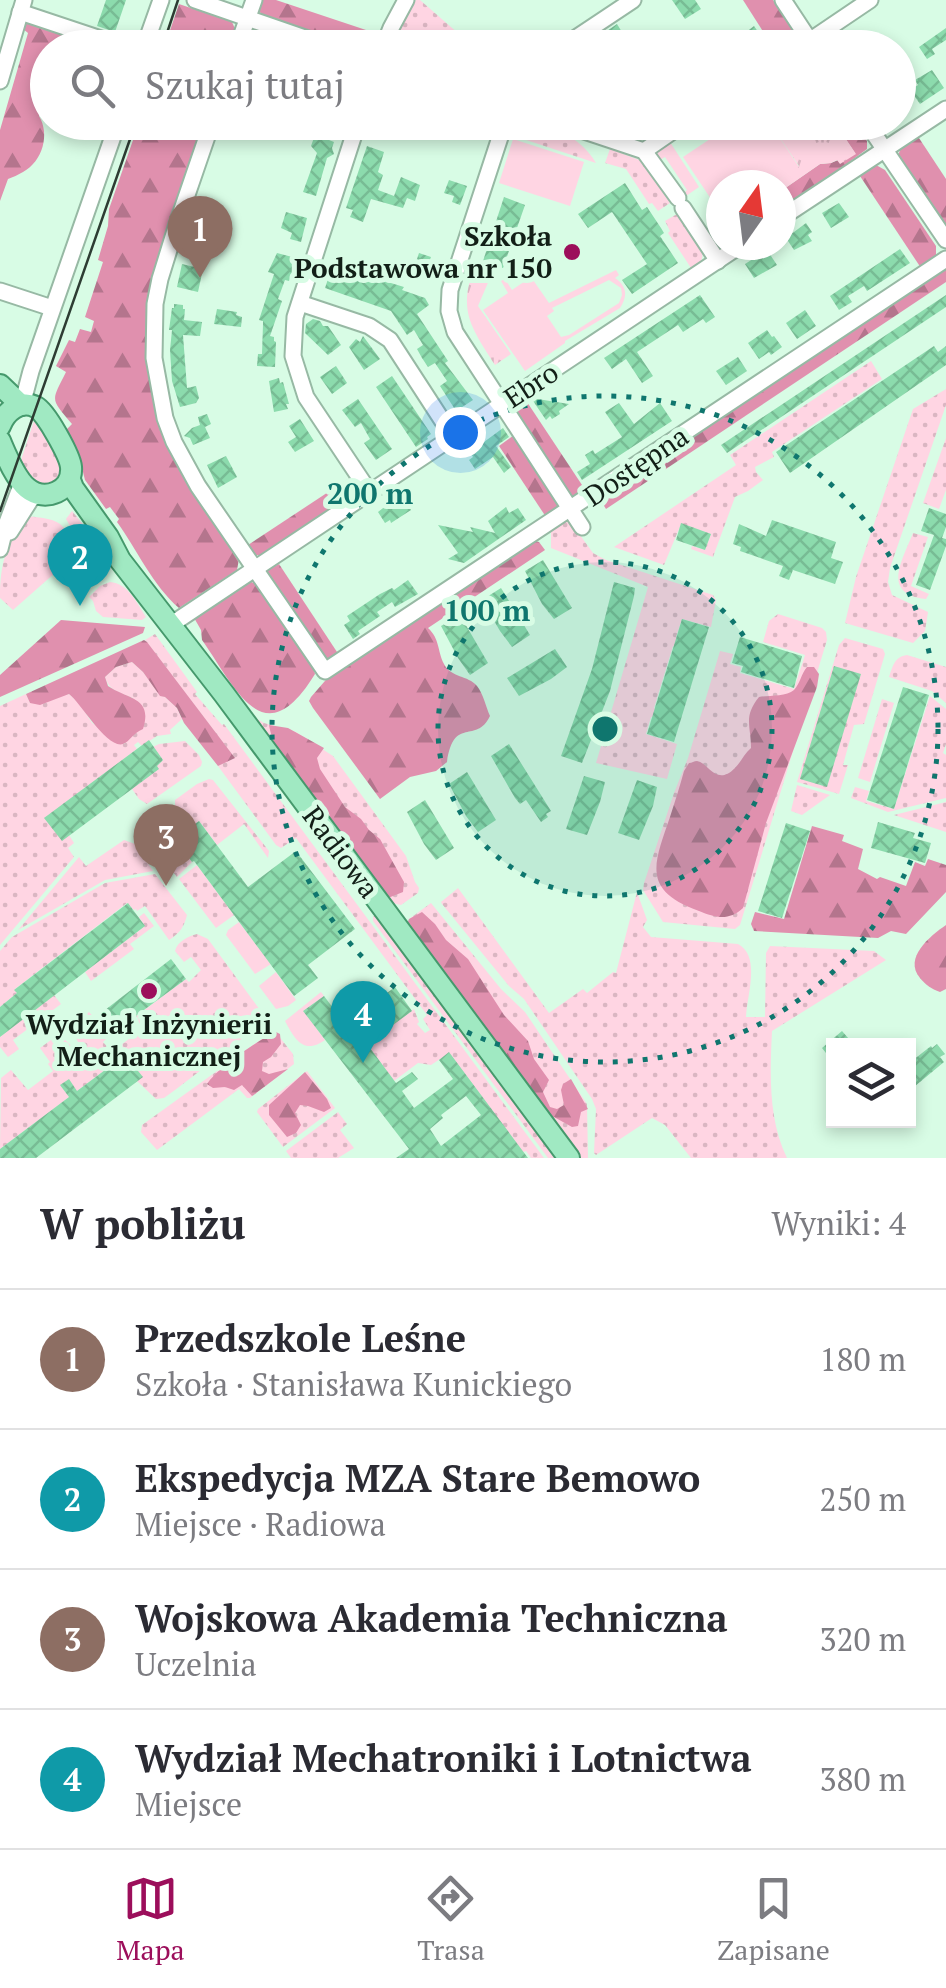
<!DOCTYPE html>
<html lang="pl">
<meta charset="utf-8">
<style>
body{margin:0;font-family:"PT Serif",serif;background:#f7f7f7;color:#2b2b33}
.controls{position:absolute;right:30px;bottom:30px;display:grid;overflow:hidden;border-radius:0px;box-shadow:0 5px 15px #0003}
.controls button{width:90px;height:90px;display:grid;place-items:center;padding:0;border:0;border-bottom:2px solid #e1e1e2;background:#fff;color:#2b2b33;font:50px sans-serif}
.compass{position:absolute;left:706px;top:170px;width:90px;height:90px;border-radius:50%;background:#fff;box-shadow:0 5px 15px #0003;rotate:14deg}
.you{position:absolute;left:460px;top:432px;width:35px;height:35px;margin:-25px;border:8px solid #fff;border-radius:50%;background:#1a73e8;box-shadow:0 0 0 15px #1a73e833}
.badge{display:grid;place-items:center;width:65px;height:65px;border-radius:50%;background:#9c0e5b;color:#fff;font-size:32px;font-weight:700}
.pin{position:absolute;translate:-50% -82px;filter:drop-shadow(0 2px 5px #0008)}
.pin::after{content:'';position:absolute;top:52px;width:35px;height:30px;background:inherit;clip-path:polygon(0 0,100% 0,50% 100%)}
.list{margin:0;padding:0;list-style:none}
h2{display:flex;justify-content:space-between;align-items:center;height:130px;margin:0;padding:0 40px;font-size:42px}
h2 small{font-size:32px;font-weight:400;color:#7c7c81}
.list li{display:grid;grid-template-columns:65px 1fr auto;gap:30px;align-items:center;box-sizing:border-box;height:140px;padding:0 40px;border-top:2px solid #e1e1e2}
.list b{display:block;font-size:38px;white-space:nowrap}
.list p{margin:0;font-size:32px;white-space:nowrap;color:#7c7c81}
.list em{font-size:32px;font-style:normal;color:#7c7c81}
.icon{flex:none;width:55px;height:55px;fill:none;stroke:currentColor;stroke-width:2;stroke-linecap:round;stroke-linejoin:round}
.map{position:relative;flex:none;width:946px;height:1158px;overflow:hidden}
.search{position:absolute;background:#fff;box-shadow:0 5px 15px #0003;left:30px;right:30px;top:30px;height:110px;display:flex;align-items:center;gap:25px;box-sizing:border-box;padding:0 35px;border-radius:55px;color:#7c7c81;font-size:38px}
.sheet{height:690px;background:#fff}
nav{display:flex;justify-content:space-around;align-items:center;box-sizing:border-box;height:140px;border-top:2px solid #e1e1e2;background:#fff;font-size:28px;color:#7c7c81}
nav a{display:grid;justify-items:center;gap:5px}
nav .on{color:#9c0e5b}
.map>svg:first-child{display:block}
</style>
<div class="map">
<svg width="946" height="1158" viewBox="0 0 946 1158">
<defs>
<pattern id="grass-dots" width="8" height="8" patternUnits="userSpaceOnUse" patternTransform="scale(2.5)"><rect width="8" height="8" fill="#ffd5e3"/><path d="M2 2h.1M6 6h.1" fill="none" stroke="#dab6c2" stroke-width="1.8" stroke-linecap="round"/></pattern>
<pattern id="forest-firs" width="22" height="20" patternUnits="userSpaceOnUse" patternTransform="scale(2.5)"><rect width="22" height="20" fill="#e090ae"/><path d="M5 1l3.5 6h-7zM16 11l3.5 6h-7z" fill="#b4758d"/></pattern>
<pattern id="park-tufts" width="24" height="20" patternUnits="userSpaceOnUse" patternTransform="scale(2.5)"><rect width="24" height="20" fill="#ffd5e3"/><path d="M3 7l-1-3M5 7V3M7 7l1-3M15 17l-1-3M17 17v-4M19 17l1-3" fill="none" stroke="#dab6c2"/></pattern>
<pattern id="building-cross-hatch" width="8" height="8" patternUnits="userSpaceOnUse" patternTransform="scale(2.5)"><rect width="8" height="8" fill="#8cdbad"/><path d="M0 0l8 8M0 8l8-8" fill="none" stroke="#78bc94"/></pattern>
</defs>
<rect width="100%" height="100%" fill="#d8fce5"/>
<g fill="url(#grass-dots)">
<polygon points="416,0 420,0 467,41 462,47 416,48 393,40 404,16"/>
<path d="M514,123C546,123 579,134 596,163L508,134Z"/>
<polygon points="610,149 642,161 670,203 658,211 652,203 649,204 626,169 605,163"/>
<path d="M677,214L702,251C704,261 699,264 691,268L668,233L670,231L665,221Z"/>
<polygon points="871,361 882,379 772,452 774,457 755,467 756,472 763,480 748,491 735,497 713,557 691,549 692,546 705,550 711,534 681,524 664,565 614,547 736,465 730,455"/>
<polygon points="946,389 946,405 890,568 888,582 892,595 928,612 925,631 913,643 845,623 856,577 913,409"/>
<path d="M35,418L61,461V476C41,496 30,477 21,460Z"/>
<polygon points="946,438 946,490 939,509 923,503"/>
<polygon points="72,511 103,549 101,554 79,557 73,531 66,519"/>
<path d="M26,516C65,520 66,522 73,560L56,572L13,610L0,598C0,563 6,545 26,516Z"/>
<polygon points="565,521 572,524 593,553 606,560 713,595 716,600 711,627 682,619 676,637 683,640 680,648 673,646 654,708 661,711 659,718 651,717 646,734 677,744 667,779 596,763 648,587 551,548 551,527"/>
<path d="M913,533L928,537L911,586L929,594L926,599C881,594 902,561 913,533Z"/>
<path d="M110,582C128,583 137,603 146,617L142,620L103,617L96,611L93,601L89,597L100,586Z"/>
<polygon points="778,614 822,628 826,632 827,640 740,925 735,929 663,922 643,890 644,883 674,793 688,758 720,651 733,654 730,664 741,667 740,673 794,689 805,655 763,642 769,621"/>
<polygon points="155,634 197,692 195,694 222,725 224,724 544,1158 531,1158 526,1151 523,1152 449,1053 431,1065 418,1063 394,1081 367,1044 414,1009 419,1022 417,1024 425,1033 430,1030 423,1019 427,1015 296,838 281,848 276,845 218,766 234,757 145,640"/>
<polygon points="845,638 883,649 885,654 864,724 854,725 843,765 848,765 839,794 797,782 839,645"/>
<path d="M907,655L946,667V703L932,691L889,677C893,666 894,657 907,655Z"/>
<path d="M132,662L143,672L160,695L165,697L177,708L182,719L170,730L171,734L157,736L142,746L138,742L134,745L137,749L45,818L62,840L69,835L74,843L68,848L74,857L0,945V706L26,694L30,703L69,694L79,703L92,723L124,744L134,733L133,698C121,693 109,691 105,677L116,667Z"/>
<polygon points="930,696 946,709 946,744 943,753 946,755 946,798 888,812 851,798 855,787 869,791 866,801 894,809"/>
<polygon points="882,699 894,703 870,782 858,778"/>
<polygon points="249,714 264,723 296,732 333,756 406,856 415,882 419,888 418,893 401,905 392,903"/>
<polygon points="185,741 199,755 202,762 201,766 147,804 139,799 132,789 163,760 153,747 159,744"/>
<polygon points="209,779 213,780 269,851 268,858 244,824 217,845 199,821 191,827 175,808 175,800 197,784"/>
<polygon points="797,785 830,795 802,815 791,811"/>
<polygon points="946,802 946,832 894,815"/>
<polygon points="159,813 169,814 184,833 175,839 192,862 177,877 139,829"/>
<polygon points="124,840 135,844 153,871 105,880 18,930 79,857 86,866"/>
<polygon points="197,865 234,915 216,928 179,879"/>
<path d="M155,874L187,915C184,927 180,933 169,940L145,906L137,911L136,909L134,910L127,903L15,989L17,993L0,1007V951L12,937L105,883Z"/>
<path d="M458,888L549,1013L583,989L587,993L613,972L616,973L637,892L647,920L643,927L651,937L738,944C761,956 747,995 746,1017H765L766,953L770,946L874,951L886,960L772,1031C770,1073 768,1119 787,1158H691L665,1125L652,1118L596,1155L594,1153L596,1109L592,1099L524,999L509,986L442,904L441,902Z"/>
<polygon points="431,903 501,989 525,1012 587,1104 588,1158 580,1158 573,1150 409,919"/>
<polygon points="379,912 562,1158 548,1158 373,921 373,917"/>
<polygon points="144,913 154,926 130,944 134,949 91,981 85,972 145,926 139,917"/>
<path d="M197,934L208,939L260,1010L261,1019L256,1028L175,1090L164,1098L156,1099L137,1081L142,1077L125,1055L0,1149L1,1078L11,1070L28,1090L53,1071L48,1064L50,1062L40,1048L55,1037L64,1039L74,1048L79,1044L71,1028L74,1023L89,1012L110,1035L103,1042L112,1052L143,1028L135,1017L186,979L189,982L201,970L191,957L184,962L175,951C177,942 188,936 197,934Z"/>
<polygon points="54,995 61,1004 13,1040 19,1049 8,1057 0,1047 0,1037"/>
<polygon points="274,1030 293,1054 294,1064 250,1098 247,1098 239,1089 157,1150 141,1132 142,1125"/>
<polygon points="307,1071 335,1108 283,1147 257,1112 258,1109"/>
<polygon points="338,1112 347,1124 340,1130 354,1148 338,1158 291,1158 286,1151"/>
</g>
<g fill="url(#forest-firs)">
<polygon points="260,0 276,0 381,35 375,47 360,47 261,14 258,8"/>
<polygon points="743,0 773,0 793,30 782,47 773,47"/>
<polygon points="179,4 232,22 236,31 231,47 164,48"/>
<path d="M33,20L71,34L67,47L48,48L47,95L39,116C50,134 43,161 23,172C18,175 13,177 8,179L0,201V130L28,33L23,29L25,23Z"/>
<path d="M139,123H206L161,256L154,392L237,555L239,559L237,570L179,608C153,586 136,548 117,522L119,519L110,507L106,509L85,480L77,448L66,430L72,424C50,398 51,402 66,372L56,366L69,340L75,342L80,329L91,332L94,321L85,317L103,262L98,260L108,226L109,209Z"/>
<polygon points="579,123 636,123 661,132 641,140 633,138 632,140"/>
<polygon points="835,123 854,123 867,141 867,149 781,212 781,191 820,164 831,163 855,153"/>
<polygon points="917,135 946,179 946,230 898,156 901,147"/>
<polygon points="876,165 885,170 936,246 936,259 921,268 860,176"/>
<polygon points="946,264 946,282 606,509 601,501 602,494"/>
<polygon points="525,399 586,491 575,498 569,497 512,407"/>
<polygon points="514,435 558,503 557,511 546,517 499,446"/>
<polygon points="351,477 356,486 354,493 263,555 254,555 245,547"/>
<path d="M531,540L539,542L545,550L428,628C440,639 437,650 444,664C451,678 468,675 477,686C483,693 486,707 490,716C476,745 454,715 447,762L436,771L410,777L380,799L313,708L309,701L311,697L331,674Z"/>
<polygon points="279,564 339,655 326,660 266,578 268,570"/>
<path d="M246,580L257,584L312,661L315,674C264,757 237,690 202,640L201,630L193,616Z"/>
<polygon points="61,620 145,627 143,633 0,697 0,675"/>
<path d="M144,640L147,642L235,758L218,766L184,723L177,708L165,697L160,696L143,672L132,662L116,667L105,677L108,686C129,700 153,697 143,729C133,733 129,742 123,744C107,749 81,703 69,694L40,705L30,703L26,694Z"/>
<path d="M807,667H814L819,674L817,687L766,823L743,908C729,921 716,918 699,911C641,890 654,864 670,817C675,801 680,786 684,771L689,763C692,763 694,761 697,761C709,763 716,787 735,768C741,762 744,754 751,748C751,725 743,717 759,697C769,695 786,697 794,690C800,684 801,674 807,667Z"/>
<path d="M269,725L288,728L324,748L317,758L320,769L345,807L361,819L369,830L380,839L404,882L403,892L388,898L386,896L327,822L330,816C326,803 318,804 308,794C292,778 272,746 269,725Z"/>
<polygon points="812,826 844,835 842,841 863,849 858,869 877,879 880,877 906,886 915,862 925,866 928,859 946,865 946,892 906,934 891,931 878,938 754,931 751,924 755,912 784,919"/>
<polygon points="422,912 435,924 446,940 468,959 504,1015 528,1041 534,1059 549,1080 543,1092 550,1107 557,1109 564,1105 561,1090 563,1084 571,1079 588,1109 581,1112 578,1126 572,1127 554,1117 546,1116 407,924 409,919"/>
<path d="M946,925V989L940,992C931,989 926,985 920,978C903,958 930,936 946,925Z"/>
<path d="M276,1032L280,1034L281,1044L271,1057L263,1062L262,1071L269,1074L288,1069L252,1096L242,1085L234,1090L225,1087L213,1088L207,1084C217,1068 258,1040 276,1032Z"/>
<polygon points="305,1072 327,1099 331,1108 324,1112 308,1106 300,1105 295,1113 301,1125 296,1133 287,1137 269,1115 269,1105"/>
</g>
<g fill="url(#park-tufts)">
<polygon points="770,123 835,123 856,154 840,164 837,160 831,163 820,164 781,191 781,185 772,185 799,166"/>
<path d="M476,264L493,271L478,306L511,354L495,365C470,326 457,309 476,264Z"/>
</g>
<g fill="#ffd5e3" fill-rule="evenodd">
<polygon points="734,123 770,123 799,167 772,185 721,185 721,214 683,157"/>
<polygon points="513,139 584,162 570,206 499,183"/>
<polygon points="668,139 699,187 683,198 681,196 687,190 665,157 658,161 657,150"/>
<path d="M616,270L619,275L615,278C627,286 628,296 620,308L565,341V343L525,371L483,310L508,293L501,281L505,279L512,290L531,277L549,303ZM609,280L621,288L622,295L619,303L569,335L561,337L547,316L554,311L552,308Z"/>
<polygon points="239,922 271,964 255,974 226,935 228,930"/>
<polygon points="276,972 296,1000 288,1006 276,1009 259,986"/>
<path d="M321,992L324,996L304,1011L325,1040C304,1055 295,1040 285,1021Z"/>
</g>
<g fill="url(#building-cross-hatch)" fill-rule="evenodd">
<polygon points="106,0 126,0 115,32 97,26"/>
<polygon points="672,0 695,0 701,9 685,19"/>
<polygon points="617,24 625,37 629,34 638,48 611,48 606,39 610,36 607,31"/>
<polygon points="754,26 763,39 759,41 763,48 726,48"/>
<polygon points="946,28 946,40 932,49 935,54 927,59 919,47"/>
<polygon points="932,70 944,88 920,104 910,90 918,85 915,80"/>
<polygon points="316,132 330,137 329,140 334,142 332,148 334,154 327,158 316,196 303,192 317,153 311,146"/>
<polygon points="367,146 384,152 378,172 383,175 378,190 394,196 401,177 420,185 415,201 407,198 403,208 371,199 363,222 350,217 353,210 346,208"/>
<polygon points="449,180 467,186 460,205 452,202 454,196 444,193"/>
<polygon points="625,183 642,210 647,207 661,228 664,233 660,236 678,263 632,294 622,280 647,264 612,212 588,228 578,214"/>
<polygon points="504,197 525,205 503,268 483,261"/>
<polygon points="839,203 849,217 831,228 822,213"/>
<polygon points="286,212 307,218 301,242 290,239 292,233 281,228"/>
<polygon points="806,223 812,232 808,235 812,241 794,250 786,238"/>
<polygon points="193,227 218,237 212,255 190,247 192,240 189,239"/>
<polygon points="900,249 910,263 867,291 864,286 848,296 852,302 839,310 830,296"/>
<polygon points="767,250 777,265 754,278 745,264"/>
<polygon points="277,253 296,258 289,281 285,280 278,299 282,301 270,336 274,337 274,341 276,342 275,367 257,366 258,354 262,354 263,324 263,321 259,320 274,274 268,272"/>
<polygon points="419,253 431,257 429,262 438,264 436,279 418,273 421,267 416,262"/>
<polygon points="182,264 203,269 198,292 177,287"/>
<polygon points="331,270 366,282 368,276 404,287 402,290 425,298 429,305 417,314 448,361 445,363 473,400 456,411 440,386 447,381 435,363 428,367 422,358 417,349 423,345 414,330 407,335 391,311 325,288"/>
<polygon points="700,295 715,317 706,323 703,319 683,332 678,325 637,352 653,376 642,383 626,359 612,369 604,358"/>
<polygon points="946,295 946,307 727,453 721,445"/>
<polygon points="174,304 183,305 183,309 185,309 184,320 202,322 200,336 183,335 187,388 196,386 199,398 196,403 180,407 172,381 170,350 172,330 169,330 172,308 174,308"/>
<polygon points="217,309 237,312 236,315 242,317 241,327 214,324"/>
<polygon points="805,310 816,326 797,339 786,323"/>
<polygon points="313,319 320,321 323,326 328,326 341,345 328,355 305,333 306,324"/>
<polygon points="767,330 772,337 774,336 782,347 771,355 769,352 759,359 748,343"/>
<polygon points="363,336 380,359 364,370 349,347 356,339 360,342"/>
<polygon points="934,346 938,352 946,346 946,365 790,473 776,452"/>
<polygon points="738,357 747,371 726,385 716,371"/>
<polygon points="336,366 347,383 332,394 320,377"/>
<polygon points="392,376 431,434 427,437 428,439 416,447 376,387"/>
<polygon points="279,378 280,383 283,382 289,404 286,404 288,409 274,412 269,381"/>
<polygon points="531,398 569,404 559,411 560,414 552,419 550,416 546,420"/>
<polygon points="358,399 392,449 376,460 364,443 370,439 361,423 355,427 342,410"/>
<polygon points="619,403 634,424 660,403 672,421 582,480 577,472 590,464 585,455 593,450 595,454 622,437 605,412"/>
<polygon points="207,414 211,424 205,427 210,438 193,445 190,438 184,436 192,428 200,425 198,417"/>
<polygon points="300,419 314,441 295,452 288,442 296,437 289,426"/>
<polygon points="503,428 509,437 496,446 511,467 504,473 493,457 475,469 469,460 473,457 468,449 482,440 484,442"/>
<polygon points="226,456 237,477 218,488 207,465"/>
<polygon points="401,494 411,510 391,523 390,520 385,523 378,512"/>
<polygon points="506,507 509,513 518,508 526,520 464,563 448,559 458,553 438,525 473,532 470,527 495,533 488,521"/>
<polygon points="929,508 946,514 946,527 942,538 946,539 946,546 930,590 916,585 934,535 921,531"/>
<polygon points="772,520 836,542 831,558 843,562 835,584 793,570 789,580 779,576 783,566 740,551 741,547 733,544 739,524 766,536"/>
<polygon points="681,523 711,534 705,550 676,540"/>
<polygon points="543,560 572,608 554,619 542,604 525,571"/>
<polygon points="408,580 418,594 395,607 392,602 377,612 380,616 358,631 360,634 353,639 344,625 350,621 347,616 380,594 392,588 394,590"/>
<polygon points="614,582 635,588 634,596 610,691 582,763 561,756 592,669"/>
<polygon points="501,588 530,635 512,647 500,631 482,600"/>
<polygon points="460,615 488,663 470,675 458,658 441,626"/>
<polygon points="682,619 709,627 674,742 647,734"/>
<polygon points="740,637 802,656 794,688 741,672 743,666 732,663"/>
<polygon points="555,649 567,667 551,679 519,696 507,678"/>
<polygon points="834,666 861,674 827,787 800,779"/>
<polygon points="903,687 929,695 894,809 867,800"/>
<polygon points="149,740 163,760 157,766 159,769 62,841 44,818"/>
<polygon points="509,744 551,811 546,814 548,817 541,822 526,800 520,804 515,798 491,756"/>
<polygon points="467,772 496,820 478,832 466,816 449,784"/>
<polygon points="584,776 605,782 600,802 587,835 566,829"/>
<polygon points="637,780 657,787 653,806 639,840 618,833"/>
<polygon points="425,800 454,848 436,860 424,844 407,812"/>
<polygon points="199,821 248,887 296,851 355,929 308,965 318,978 294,996 194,861 192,862 175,839"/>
<polygon points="878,822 915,833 913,838 931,843 925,863 871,848"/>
<polygon points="786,823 810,831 782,918 758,911"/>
<polygon points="128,903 145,926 0,1037 0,1007 17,993 14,990"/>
<polygon points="171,959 186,979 110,1035 96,1017"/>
<path d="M395,987L412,1011L367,1044L396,1083L412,1072L418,1079L402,1091L414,1108L453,1079L439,1060L449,1052L528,1158H396L409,1149L303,1011L324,996L345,1024ZM466,1096L481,1115L441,1146L430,1129L443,1118L441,1115Z"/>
<polygon points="842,1031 855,1046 834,1046 834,1063 822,1048"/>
<polygon points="937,1044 945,1054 940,1057 944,1062 908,1092 908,1064 931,1046 932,1048"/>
<polygon points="125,1055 143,1077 36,1158 0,1158 0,1149 69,1097 60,1085 69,1079 77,1091"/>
</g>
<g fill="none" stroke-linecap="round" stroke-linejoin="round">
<g stroke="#97b9a4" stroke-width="19">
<g id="minor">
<polyline points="195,0 334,48"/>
<polyline points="783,0 814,47"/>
<polyline points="20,12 128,48"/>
<polyline points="144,48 161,0"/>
<polyline points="237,48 254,0"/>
<polyline points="383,48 391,28 406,0"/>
<polyline points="561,48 633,0"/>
<polyline points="799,48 870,0"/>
<polyline points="0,81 24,0"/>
<polyline points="212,122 177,224 160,279 155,304 154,358 165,418 174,442 198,486 325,671 946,259"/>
<polyline points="358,122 295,317 293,356 306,397 370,493"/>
<polyline points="505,122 450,290 449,311 455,332 582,527"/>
<polyline points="557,122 644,151 678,198"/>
<polyline points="866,122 946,240"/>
<polyline points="644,151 686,122"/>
<polyline points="683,208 718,261"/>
<polyline points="781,218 946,109"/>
<polyline points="0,291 52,308"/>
<polyline points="300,303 369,326 390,340 453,437"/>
<polyline points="22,405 31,371 118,122"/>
<polyline points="10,532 31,499 40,494"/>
<polyline points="0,549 6,525 22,483"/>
<polyline points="172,624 741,245"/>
</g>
</g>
<g stroke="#45996c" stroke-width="24">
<g id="major">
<polyline points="0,385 21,405"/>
<path d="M0,426C5,412 20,399 36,407C46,412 70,456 71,467C73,491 45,503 27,488C15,478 6,455 0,441"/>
<polyline points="70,480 73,488 108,537 120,560 224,694 569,1158"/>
</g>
</g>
<use href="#minor" stroke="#fff" stroke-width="15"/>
<use href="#major" stroke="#a0e9c2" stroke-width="20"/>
<g stroke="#2d3d33" stroke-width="2.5">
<polyline points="162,48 178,0"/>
<polyline points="0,511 136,122"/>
</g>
</g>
<circle cx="605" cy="729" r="167" fill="#0f766e" fill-opacity=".12"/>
<g fill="none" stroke="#0f766e" stroke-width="5" stroke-dasharray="5 10">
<circle cx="605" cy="729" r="167"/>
<circle cx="605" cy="729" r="333"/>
</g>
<g fill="#9c0e5b" stroke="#d8fce5" stroke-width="4">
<circle cx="572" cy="252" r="10"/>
<circle cx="149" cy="991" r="10"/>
</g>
<g text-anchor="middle" stroke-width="10" stroke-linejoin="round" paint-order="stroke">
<g font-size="28" font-weight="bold" fill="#121f17" stroke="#d8fce5" text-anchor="end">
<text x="552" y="246">Szkoła<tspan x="552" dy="32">Podstawowa nr 150</tspan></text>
<text x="149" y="1034" text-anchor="middle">Wydział Inżynierii<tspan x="149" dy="32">Mechanicznej</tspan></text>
</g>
<g font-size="28" fill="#121f17" stroke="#d8fce5">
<text transform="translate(531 385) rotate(-33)" y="10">Ebro</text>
<text transform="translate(636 466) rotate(-34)" y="10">Dostępna</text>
<text transform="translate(341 852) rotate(53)" y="10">Radiowa</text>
</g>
</g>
<circle cx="605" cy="729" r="15" fill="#0f766e" stroke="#d8fce5" stroke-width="5"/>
<g font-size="30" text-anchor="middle" font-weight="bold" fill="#0f766e" stroke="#d8fce5" stroke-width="10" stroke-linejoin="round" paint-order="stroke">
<text x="370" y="504">200 m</text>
<text x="487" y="621">100 m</text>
</g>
</svg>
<div class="controls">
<button><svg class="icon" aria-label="layers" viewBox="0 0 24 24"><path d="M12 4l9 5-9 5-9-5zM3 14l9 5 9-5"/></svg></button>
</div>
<svg class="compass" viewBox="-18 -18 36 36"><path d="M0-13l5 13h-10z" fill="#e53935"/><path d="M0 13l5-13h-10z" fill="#7c7c81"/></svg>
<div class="you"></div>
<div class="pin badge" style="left:200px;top:278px;background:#8d6e63">1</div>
<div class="pin badge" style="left:80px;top:606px;background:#0f9aa8">2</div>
<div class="pin badge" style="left:166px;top:886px;background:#8d6e63">3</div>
<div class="pin badge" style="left:363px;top:1063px;background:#0f9aa8">4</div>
<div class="search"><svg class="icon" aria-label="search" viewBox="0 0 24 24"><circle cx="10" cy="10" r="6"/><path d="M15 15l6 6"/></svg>Szukaj tutaj</div>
</div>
<section class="sheet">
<h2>W pobliżu<small>Wyniki: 4</small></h2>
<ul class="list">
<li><span class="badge" style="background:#8d6e63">1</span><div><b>Przedszkole Leśne</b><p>Szkoła · Stanisława Kunickiego</p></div><em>180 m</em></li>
<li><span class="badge" style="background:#0f9aa8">2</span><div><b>Ekspedycja MZA Stare Bemowo</b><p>Miejsce · Radiowa</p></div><em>250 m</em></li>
<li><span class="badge" style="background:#8d6e63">3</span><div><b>Wojskowa Akademia Techniczna</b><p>Uczelnia</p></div><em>320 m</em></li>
<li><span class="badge" style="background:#0f9aa8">4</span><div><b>Wydział Mechatroniki i Lotnictwa</b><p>Miejsce</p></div><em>380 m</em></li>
</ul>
</section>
<nav>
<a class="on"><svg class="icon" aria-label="map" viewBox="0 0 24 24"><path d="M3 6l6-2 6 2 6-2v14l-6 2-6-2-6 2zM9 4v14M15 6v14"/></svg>Mapa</a>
<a><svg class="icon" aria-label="directions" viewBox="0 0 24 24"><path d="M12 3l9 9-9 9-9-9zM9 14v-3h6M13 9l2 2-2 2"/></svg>Trasa</a>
<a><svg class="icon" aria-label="saved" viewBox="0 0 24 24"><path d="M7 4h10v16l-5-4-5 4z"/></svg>Zapisane</a>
</nav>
